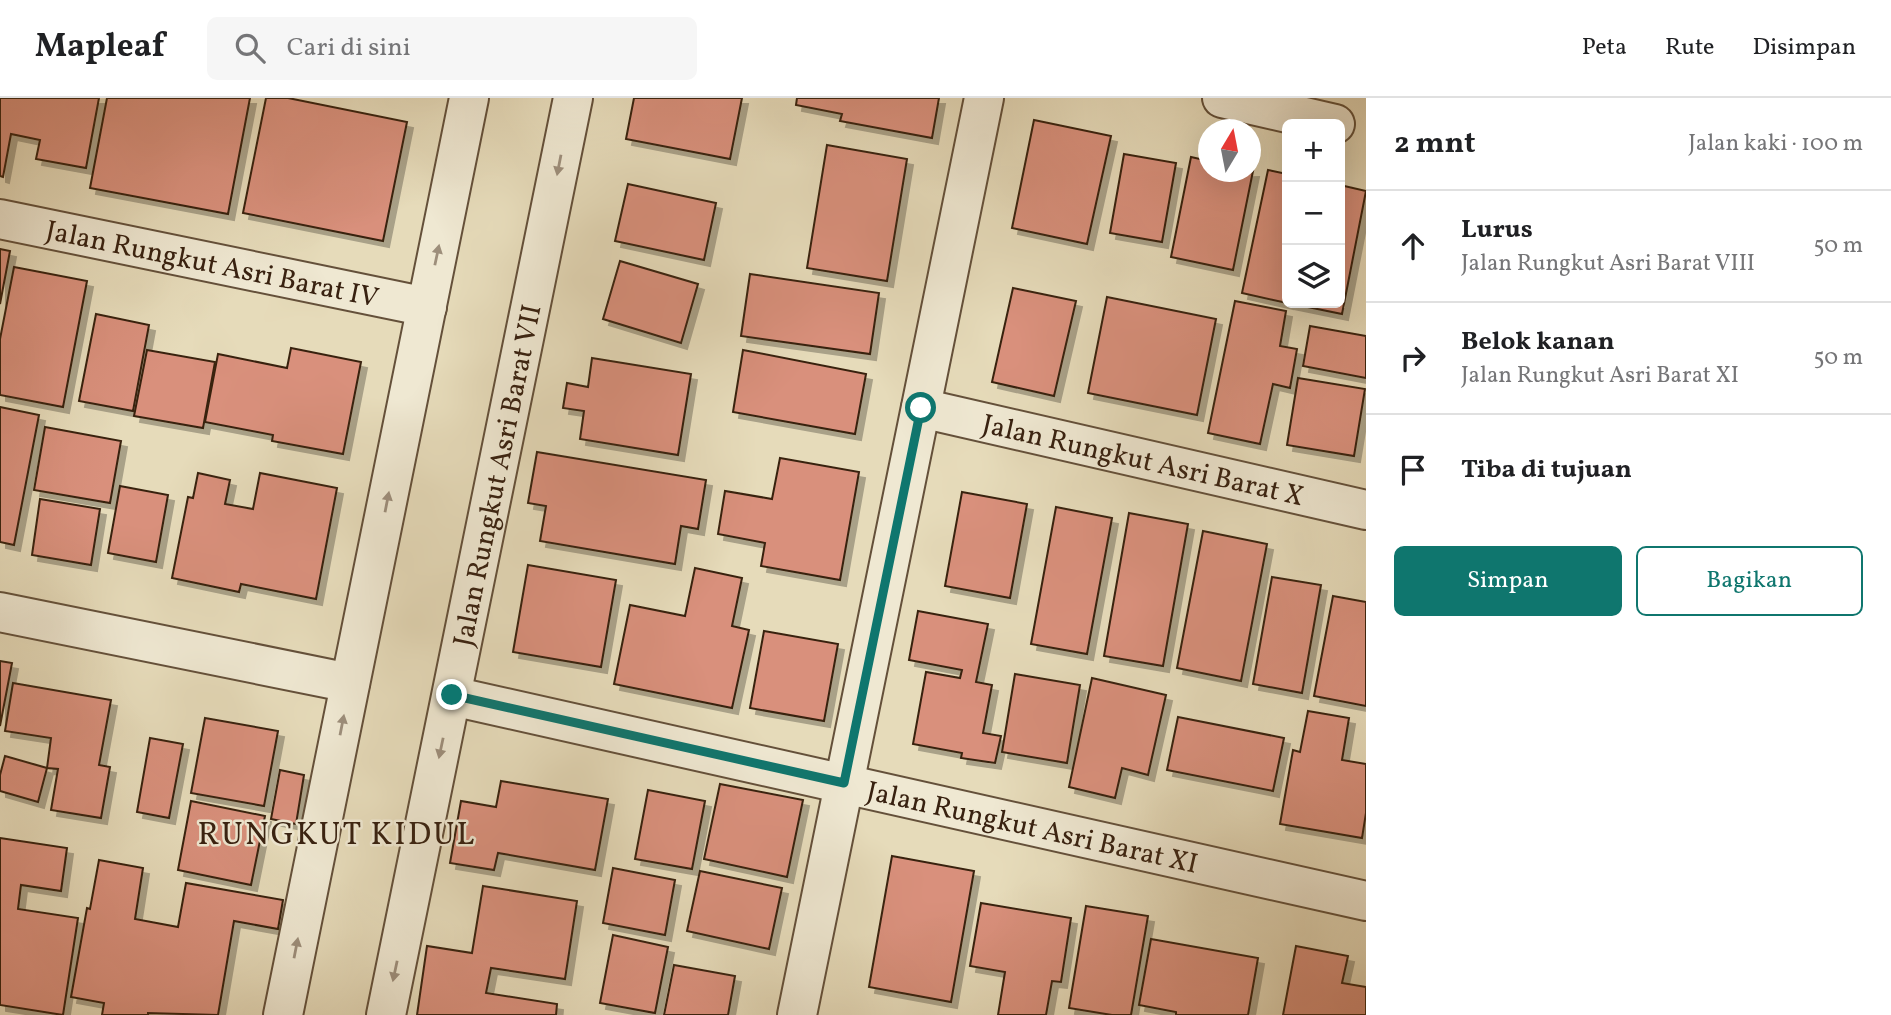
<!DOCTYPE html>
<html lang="id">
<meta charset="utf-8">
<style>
body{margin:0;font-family:Vollkorn,serif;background:#f6f6f6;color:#202124}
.controls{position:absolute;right:21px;top:21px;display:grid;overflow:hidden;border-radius:10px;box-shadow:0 7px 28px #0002}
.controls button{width:63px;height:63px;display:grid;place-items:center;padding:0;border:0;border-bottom:2px solid #e0e0e0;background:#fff;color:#202124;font:35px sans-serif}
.compass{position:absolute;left:1198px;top:21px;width:63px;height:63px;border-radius:50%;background:#fff;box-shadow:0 7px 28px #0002;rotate:10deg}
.stop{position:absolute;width:21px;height:21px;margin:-16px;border:5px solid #0f766e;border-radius:50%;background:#fff}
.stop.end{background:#0f766e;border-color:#fff;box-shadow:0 2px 7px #0008}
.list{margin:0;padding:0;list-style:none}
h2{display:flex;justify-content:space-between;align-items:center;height:91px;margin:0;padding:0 28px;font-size:30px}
h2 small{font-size:23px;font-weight:400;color:#757577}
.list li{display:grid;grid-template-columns:46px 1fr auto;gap:21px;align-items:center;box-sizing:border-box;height:112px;padding:0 28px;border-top:2px solid #e0e0e0}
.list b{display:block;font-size:26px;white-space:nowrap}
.list p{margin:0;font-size:23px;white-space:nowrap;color:#757577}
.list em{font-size:23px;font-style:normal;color:#757577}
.actions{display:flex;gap:14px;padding:21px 28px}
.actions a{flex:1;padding:16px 0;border:2px solid #0f766e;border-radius:10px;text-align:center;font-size:24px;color:#0f766e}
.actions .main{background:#0f766e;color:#fff}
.icon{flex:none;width:38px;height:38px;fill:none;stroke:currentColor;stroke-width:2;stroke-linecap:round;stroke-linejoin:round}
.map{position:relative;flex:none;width:1366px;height:917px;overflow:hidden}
header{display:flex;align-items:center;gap:42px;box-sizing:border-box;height:98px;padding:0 35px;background:#fff;border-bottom:2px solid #e0e0e0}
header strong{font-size:33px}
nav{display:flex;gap:38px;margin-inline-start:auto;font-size:24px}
.search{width:490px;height:63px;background:#f6f6f6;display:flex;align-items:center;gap:18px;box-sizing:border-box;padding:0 24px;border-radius:10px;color:#757577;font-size:26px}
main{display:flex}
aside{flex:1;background:#fff}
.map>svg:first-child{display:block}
</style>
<header>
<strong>Mapleaf</strong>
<div class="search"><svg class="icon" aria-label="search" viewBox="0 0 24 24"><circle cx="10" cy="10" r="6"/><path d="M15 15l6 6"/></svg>Cari di sini</div>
<nav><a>Peta</a><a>Rute</a><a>Disimpan</a></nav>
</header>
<main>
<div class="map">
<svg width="1366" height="917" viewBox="0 0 1366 917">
<defs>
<filter id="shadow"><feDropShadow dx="6" dy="6" stdDeviation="0" flood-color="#0004"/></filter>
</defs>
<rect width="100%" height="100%" fill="#e6dbba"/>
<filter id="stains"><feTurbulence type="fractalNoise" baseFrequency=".00286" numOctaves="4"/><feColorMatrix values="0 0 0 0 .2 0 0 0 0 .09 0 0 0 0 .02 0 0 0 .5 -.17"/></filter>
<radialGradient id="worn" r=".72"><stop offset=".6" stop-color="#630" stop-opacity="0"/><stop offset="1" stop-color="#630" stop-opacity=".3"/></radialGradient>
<g fill="#d9907c" stroke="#382110" stroke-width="2" filter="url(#shadow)">
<polygon points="0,0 99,0 86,70 36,61 40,42 11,36 3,79 0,78"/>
<polygon points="107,0 250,0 228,116 90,90"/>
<polygon points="266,0 288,0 407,24 383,143 243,115"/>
<polygon points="634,0 742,0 730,61 626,41"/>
<polygon points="797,0 939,0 932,40 840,23 842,16 796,7"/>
<polygon points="1034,22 1111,38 1087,146 1012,130"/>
<polygon points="827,47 907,61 887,183 807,170"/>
<polygon points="1124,56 1176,65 1162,144 1110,135"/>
<polygon points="1191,59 1209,63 1209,74 1253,73 1233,172 1171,159"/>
<polygon points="1268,72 1287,76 1287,205 1242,195"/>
<polygon points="628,86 716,105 704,162 615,143"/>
<polygon points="1340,87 1366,93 1342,216 1288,205 1340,205"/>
<polygon points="0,151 10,153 0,206"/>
<polygon points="620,163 698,186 681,245 603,221"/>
<polygon points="14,169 87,183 63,309 0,297 0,241"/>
<polygon points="750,176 879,195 870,256 741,238"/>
<polygon points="1013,190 1076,203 1054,298 992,284"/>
<polygon points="1107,199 1216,221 1197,317 1088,295"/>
<polygon points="1235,203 1286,213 1280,248 1297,251 1290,290 1273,286 1260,346 1208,335"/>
<polygon points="96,216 149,227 133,313 79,303"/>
<polygon points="1310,228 1366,238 1366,280 1303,268"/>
<polygon points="291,250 361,264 343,356 272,343 273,337 205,324 218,256 287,270"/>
<polygon points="147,252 215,264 203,330 134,318"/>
<polygon points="743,252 866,276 855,336 733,314"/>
<polygon points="592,260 691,276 678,357 580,341 584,313 563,310 567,285 588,289"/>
<polygon points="1298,280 1365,291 1354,358 1287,347"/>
<polygon points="0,309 39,317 14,447 0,444"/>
<polygon points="45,329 121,343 110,405 34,392"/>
<polygon points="537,354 706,382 698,431 681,428 675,466 540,443 546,408 528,405"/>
<polygon points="780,360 859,374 840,482 761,468 765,445 718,436 725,393 772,401"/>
<polygon points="198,375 230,382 225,406 253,411 260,375 337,390 316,501 241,486 239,494 172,480 188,399 193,400"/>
<polygon points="120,388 168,397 156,464 108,455"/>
<polygon points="962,394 1027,406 1010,500 945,488"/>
<polygon points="40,401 100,411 91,467 32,457"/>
<polygon points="1056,409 1112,420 1087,556 1031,546"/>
<polygon points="1129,415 1188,426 1163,568 1104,558"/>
<polygon points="1203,433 1267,446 1241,583 1177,570"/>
<polygon points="528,467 616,482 601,569 513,554"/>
<polygon points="695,470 742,480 732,528 749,532 732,610 614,586 630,507 685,518"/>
<polygon points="1272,479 1321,487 1302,595 1253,586"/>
<polygon points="1333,498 1366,504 1366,608 1314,598"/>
<polygon points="918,513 988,526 976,584 992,587 983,635 1001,638 995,665 961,660 962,655 913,646 926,574 960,580 962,572 909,562"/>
<polygon points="764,533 838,546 824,623 750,610"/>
<polygon points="0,563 12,565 0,628"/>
<polygon points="1015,576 1080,587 1067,665 1002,654"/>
<polygon points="1092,580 1166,597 1148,677 1122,670 1115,700 1069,689"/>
<polygon points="13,585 111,602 99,667 110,669 101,720 51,712 58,671 47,670 51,640 5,633"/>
<polygon points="1308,613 1349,620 1342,662 1366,666 1366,715 1362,740 1280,726 1293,652 1300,654"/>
<polygon points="1178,619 1284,640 1273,693 1167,672"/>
<polygon points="205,620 278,633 264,708 191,695"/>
<polygon points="150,640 183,646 169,720 137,714"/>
<polygon points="5,658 47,670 38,704 0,693 0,677"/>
<polygon points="280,672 304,677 296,726 271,721"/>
<polygon points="501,683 608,701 595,772 498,755 494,772 450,765 461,703 496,709"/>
<polygon points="720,686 803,702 787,779 704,761"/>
<polygon points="648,692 705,703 692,771 635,761"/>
<polygon points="191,703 265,718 251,787 178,772"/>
<polygon points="0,740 67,750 61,793 21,787 18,811 78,820 63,917 0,907"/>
<polygon points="892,758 974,773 951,904 869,889"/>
<polygon points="99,762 143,770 135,821 178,829 186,785 283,802 278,831 234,823 218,917 148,915 148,917 102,917 104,905 71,899 87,810 90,811"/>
<polygon points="613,770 675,782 665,837 603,825"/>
<polygon points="700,773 782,790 769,851 687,833"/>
<polygon points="483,788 577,803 565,881 491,870 486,895 557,906 556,917 417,917 427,848 472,855"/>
<polygon points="981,805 1071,820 1061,884 1052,883 1046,917 998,917 1005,874 970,868"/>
<polygon points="1086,808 1148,818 1131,917 1112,917 1069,910"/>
<polygon points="613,837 668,849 655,915 600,905"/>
<polygon points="1151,841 1258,860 1248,917 1176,917 1176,914 1139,907"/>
<polygon points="1296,848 1348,858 1342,885 1366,889 1366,917 1283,917"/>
<polygon points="674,867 735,878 728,917 664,917"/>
</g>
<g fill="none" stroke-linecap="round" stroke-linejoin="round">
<g stroke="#64503a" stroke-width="42">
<g id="minor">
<polyline points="1222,0 1335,26"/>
<path id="s1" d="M0,121L427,209"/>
<path id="s2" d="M921,310L1366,412"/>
<polyline points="0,514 350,585"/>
<path id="s3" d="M452,598L1366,803"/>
<polyline points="283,917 469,0"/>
<path id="s4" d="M386,917L573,0"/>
<polyline points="797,917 984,0"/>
</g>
</g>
<use href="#minor" stroke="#efe8d2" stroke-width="38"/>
</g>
<defs><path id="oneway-solid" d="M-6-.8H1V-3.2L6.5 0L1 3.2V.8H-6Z" transform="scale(1.75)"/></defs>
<g fill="#9d8e7b">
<use href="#oneway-solid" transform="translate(559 67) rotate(101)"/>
<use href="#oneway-solid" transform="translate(437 157) rotate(-78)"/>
<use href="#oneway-solid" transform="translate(387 404) rotate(-79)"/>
<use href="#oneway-solid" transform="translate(342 627) rotate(-79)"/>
<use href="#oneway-solid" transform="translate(441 650) rotate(102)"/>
<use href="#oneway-solid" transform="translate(296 850) rotate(-79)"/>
<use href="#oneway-solid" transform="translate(395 873) rotate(102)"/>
</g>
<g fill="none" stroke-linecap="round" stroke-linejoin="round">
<polyline stroke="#0f766e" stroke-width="9" points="452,597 844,685 921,310"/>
</g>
<g text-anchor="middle" stroke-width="5" stroke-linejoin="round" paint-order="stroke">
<g font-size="28" fill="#382110" stroke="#efe8d2">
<text dy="10" stroke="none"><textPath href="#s1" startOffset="217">Jalan Rungkut Asri Barat IV</textPath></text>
<text dy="10" stroke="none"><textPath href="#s2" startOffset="228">Jalan Rungkut Asri Barat X</textPath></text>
<text dy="10" stroke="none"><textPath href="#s4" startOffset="551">Jalan Rungkut Asri Barat VII</textPath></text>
<text dy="10" stroke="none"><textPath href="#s3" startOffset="595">Jalan Rungkut Asri Barat XI</textPath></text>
</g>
<g font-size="32" letter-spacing="2" fill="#382110" stroke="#efe8d2">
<text x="337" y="746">RUNGKUT KIDUL</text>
</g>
</g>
<rect width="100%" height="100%" filter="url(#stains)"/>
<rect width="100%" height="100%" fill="url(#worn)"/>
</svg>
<div class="controls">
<button>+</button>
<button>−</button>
<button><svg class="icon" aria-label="layers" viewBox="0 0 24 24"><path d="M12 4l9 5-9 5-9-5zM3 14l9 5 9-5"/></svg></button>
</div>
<svg class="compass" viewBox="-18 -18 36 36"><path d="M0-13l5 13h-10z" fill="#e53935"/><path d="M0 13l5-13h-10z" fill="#757577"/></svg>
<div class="stop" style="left:921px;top:310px"></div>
<div class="stop end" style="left:452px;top:597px"></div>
</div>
<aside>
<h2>2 mnt<small>Jalan kaki · 100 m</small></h2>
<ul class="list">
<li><svg class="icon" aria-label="ahead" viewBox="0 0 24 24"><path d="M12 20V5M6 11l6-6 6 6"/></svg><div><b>Lurus</b><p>Jalan Rungkut Asri Barat VIII</p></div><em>50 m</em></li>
<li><svg class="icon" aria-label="right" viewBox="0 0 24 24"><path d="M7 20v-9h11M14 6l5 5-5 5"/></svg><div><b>Belok kanan</b><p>Jalan Rungkut Asri Barat XI</p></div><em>50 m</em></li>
<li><svg class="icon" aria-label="arrive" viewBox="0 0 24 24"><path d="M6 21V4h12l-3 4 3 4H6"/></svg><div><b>Tiba di tujuan</b></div></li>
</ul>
<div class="actions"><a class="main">Simpan</a><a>Bagikan</a></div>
</aside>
</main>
